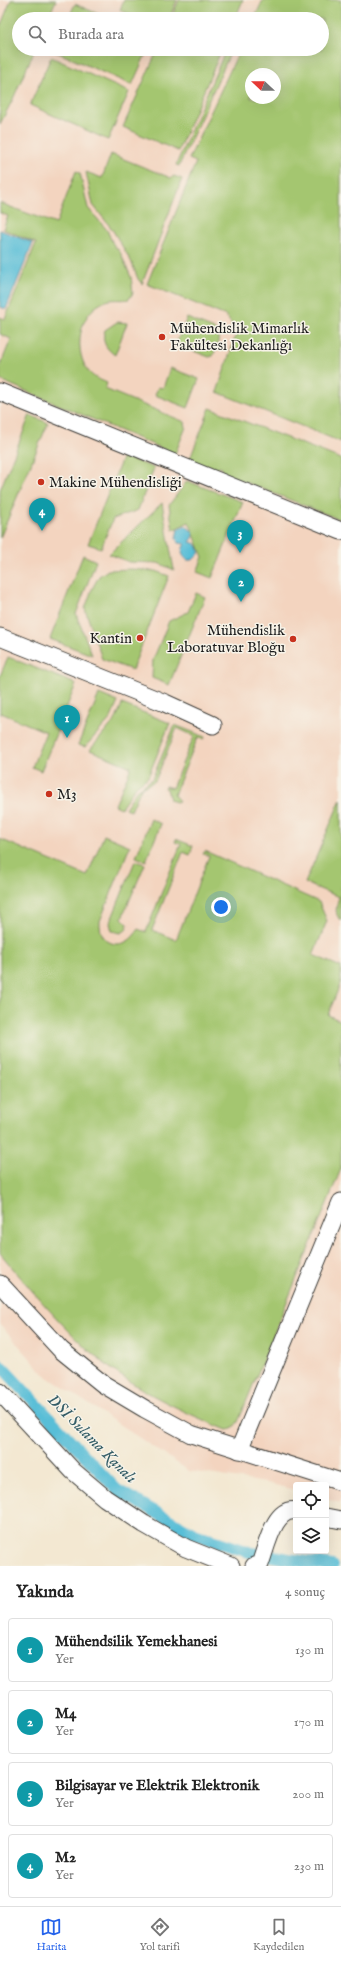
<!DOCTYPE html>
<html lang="tr">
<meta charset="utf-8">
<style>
body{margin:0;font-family:"IM FELL English",serif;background:#f6f6f6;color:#222}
.controls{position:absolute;right:12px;bottom:12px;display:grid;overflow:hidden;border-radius:4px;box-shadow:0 4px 16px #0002}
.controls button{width:36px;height:36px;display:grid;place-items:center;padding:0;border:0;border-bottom:1px solid #e0e0e0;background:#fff;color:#222;font:20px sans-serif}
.compass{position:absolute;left:245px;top:68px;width:36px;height:36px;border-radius:50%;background:#fff;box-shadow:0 4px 16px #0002;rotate:292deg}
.you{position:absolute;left:221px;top:907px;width:14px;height:14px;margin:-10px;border:3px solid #fff;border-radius:50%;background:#1a73e8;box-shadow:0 0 0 6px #1a73e833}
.badge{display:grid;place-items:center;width:26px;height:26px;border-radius:50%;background:#2563eb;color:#fff;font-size:13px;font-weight:700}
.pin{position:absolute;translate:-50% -33px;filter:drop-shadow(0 1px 2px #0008)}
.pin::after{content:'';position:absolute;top:21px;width:14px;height:12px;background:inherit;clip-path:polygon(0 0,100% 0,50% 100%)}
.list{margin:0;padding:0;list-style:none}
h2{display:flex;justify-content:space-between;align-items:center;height:52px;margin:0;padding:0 16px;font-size:17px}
h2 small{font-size:13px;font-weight:400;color:#767676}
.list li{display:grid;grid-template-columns:26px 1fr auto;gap:12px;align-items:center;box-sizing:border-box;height:64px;margin:0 8px 8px;padding:0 8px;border:1px solid #e0e0e0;border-radius:4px}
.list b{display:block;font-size:15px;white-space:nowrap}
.list p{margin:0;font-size:13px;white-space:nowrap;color:#767676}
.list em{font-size:13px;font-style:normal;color:#767676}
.icon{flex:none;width:22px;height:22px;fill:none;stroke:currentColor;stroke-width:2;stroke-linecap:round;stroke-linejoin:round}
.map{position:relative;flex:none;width:341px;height:1566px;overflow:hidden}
.search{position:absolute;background:#fff;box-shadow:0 4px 16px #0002;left:12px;right:12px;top:12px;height:44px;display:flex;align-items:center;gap:10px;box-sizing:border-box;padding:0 14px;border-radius:22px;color:#767676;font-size:15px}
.sheet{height:340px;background:#fff}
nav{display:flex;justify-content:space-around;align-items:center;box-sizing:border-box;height:56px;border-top:1px solid #e0e0e0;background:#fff;font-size:11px;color:#767676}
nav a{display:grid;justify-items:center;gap:2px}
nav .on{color:#2563eb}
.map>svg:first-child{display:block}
</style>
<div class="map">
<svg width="341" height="1566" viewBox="0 0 341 1566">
<rect width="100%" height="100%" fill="#f7f3e8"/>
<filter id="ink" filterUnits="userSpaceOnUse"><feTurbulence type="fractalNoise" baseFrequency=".025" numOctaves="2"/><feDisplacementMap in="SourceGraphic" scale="8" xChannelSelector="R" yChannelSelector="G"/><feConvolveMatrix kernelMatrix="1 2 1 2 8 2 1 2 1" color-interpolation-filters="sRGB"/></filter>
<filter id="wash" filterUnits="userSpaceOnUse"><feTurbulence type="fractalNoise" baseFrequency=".012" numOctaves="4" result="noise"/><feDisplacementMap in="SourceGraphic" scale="16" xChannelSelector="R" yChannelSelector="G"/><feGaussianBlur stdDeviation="0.9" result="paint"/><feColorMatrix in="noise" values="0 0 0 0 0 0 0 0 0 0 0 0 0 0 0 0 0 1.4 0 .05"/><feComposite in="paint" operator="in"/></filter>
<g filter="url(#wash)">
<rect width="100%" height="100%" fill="#f3e8d2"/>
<path fill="#f3d4bf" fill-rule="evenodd" d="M0,0H341V1503L326,1499V1485H296V1490L267,1483L189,1471L45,1375L0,1324ZM19,19H322V49H19ZM251,74H275V98H251Z"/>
<g fill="#a4c66f" stroke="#607146" fill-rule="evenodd">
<polygon points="11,0 56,0 48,19 19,19 19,49 35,49 13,99 0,124 0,27"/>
<polygon points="124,0 177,0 169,19 140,19 120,10"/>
<polygon points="179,0 243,0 235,19 171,19"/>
<path d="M263,0H341V442L217,392L237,332L226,316L147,284L196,162L189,159L240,49H322V19H254ZM251,74H275V98H251Z"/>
<polygon points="75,4 110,19 68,19"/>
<polygon points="55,49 148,49 132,85 54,51"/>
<polygon points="158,49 222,49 178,151 123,127"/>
<polygon points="226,49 232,49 179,166 176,165"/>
<polygon points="51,57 129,92 108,140 30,105"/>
<polygon points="111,154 171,178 174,176 182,179 142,284 138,279 131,261 112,229 93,205 86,172 102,178"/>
<path d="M76,171L80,173L88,208L107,230L113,244L120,252L131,277L133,293L129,299C117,301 111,297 100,304C76,317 73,359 93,376C97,379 103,381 107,383L105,389L185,422L186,427L175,454L0,380V366L11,339L0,334V317L5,319L36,243L3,229L8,216L0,213V203L56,224Z"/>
<path d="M187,318L214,329C222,338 217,346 213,356L209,357L176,344Z"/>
<path d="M117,322L127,323L115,355C106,349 101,341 105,330Z"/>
<polygon points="170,368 199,379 188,408 155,395 158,387 163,388"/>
<polygon points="210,408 341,459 341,520 222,473 222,468 219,467 215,470 189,461"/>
<polygon points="30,415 48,423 0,538 0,490"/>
<polygon points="123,456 154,468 138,510 113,519 101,548 88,544"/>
<polygon points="187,481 243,502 212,578 197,572 203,557 189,522 173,530 169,505"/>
<polygon points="162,503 174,570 158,563 129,562 109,554"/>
<polygon points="83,555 96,561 76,614 92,655 50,639"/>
<polygon points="131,569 155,571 169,576 132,670 102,659 85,609 92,589 99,576 108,570"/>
<polygon points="196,593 205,597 169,685 152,678 153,660 169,621 188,612"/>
<polygon points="8,657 76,684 41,771 32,767 46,732 1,713 0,715 0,676"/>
<polygon points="99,694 118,702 111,718 85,747 78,745"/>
<polygon points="122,704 170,723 148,777 136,786 121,808 115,805 131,767 90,750 116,719"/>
<polygon points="175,725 205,737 204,739 198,737 174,795 179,801 176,802 170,800 167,789 165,788 165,786 172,788 194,736 177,728 155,781 141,788 131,811 125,808 137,790 152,779"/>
<path d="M341,799V921C334,914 336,906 339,897L305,883Z"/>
<polygon points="151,819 161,824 146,861 136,857"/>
<path d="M104,835L130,846L100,921C98,948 127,952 138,929L146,932L181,844L175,842L176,839L193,846L190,855L183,852L152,930L176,940L209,856L203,854L205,851L319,902L327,921L313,955L341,967V982L328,1015L341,1021V1169L238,1422L232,1429L227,1430C176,1409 121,1383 81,1343C52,1315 26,1284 0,1253V839L87,876Z"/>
<polygon points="135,861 145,864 122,918 128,924 126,930 121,933 112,931 110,923"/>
</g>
<g fill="#59bed7" stroke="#3a6d7a">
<polygon points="0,230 33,243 6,309 0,307"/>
<path d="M186,526L193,532V538L190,542C197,543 200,548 199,554L193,560H187C181,555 181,550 185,544L179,543L176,538L178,529Z"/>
</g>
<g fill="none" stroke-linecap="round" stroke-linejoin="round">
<polyline stroke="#59bed7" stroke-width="12" points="0,1365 117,1490 194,1534 252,1553 332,1566"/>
</g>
</g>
<g filter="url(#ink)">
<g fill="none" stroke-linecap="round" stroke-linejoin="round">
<g stroke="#3c3b37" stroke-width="19">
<g id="minor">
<polyline points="0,392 341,531"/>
<polyline points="0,637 165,703 213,725"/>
<polyline points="0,1284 61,1350 103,1384 145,1409 191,1434 341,1482"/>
<polyline points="0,1392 73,1471 105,1498 144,1524 186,1548 231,1566"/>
<polyline points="239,1450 341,1202"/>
<polyline points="326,1517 341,1520"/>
<path d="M254,1566L260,1564C266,1549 274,1506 296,1511"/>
</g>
</g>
<use href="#minor" stroke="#fff" stroke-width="17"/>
</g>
</g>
<g fill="#c8321e" stroke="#f7f3e8" stroke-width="1.5">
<circle cx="162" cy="337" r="4"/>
<circle cx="41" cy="482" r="4"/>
<circle cx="140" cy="638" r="4"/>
<circle cx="293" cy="639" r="4"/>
<circle cx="49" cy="794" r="4"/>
</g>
<g text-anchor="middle" stroke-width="3" stroke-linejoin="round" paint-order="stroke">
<g font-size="15" fill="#1c1c1c" stroke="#f7f3e8" text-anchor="start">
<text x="170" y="333">Mühendislik Mimarlık<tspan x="170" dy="17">Fakültesi Dekanlığı</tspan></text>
<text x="49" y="487">Makine Mühendisliği</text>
<text x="285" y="635" text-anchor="end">Mühendislik<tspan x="285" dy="17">Laboratuvar Bloğu</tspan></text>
<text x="132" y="643" text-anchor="end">Kantin</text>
<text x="57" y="799">M3</text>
</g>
<g font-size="16" font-style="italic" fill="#345d67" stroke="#f7f3e8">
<text transform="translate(93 1438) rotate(45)" y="6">DSİ Sulama Kanalı</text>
</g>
</g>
</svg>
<div class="controls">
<button><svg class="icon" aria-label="locate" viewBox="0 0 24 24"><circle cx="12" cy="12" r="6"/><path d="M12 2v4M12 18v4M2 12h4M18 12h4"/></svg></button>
<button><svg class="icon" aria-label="layers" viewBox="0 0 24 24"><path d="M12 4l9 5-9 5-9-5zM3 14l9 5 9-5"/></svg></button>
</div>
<svg class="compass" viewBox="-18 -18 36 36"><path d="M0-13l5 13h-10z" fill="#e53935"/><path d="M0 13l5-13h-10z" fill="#767676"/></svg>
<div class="you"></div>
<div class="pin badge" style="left:67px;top:738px;background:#0f9aa8">1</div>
<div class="pin badge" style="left:241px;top:602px;background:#0f9aa8">2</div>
<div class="pin badge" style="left:240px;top:553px;background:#0f9aa8">3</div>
<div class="pin badge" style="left:42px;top:531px;background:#0f9aa8">4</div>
<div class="search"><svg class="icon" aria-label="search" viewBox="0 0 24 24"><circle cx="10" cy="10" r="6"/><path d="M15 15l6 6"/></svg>Burada ara</div>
</div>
<section class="sheet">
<h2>Yakında<small>4 sonuç</small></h2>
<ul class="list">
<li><span class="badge" style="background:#0f9aa8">1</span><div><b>Mühendsilik Yemekhanesi</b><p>Yer</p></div><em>130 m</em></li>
<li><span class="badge" style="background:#0f9aa8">2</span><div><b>M4</b><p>Yer</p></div><em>170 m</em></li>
<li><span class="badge" style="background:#0f9aa8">3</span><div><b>Bilgisayar ve Elektrik Elektronik</b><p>Yer</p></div><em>200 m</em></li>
<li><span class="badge" style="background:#0f9aa8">4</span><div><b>M2</b><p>Yer</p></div><em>230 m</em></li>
</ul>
</section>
<nav>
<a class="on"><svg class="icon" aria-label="map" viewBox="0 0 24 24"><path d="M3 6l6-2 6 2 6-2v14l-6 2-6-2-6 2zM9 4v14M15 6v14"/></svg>Harita</a>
<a><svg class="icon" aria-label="directions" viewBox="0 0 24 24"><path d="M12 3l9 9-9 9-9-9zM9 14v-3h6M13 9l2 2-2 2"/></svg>Yol tarifi</a>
<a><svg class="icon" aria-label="saved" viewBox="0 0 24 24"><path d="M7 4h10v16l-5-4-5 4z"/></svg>Kaydedilen</a>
</nav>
